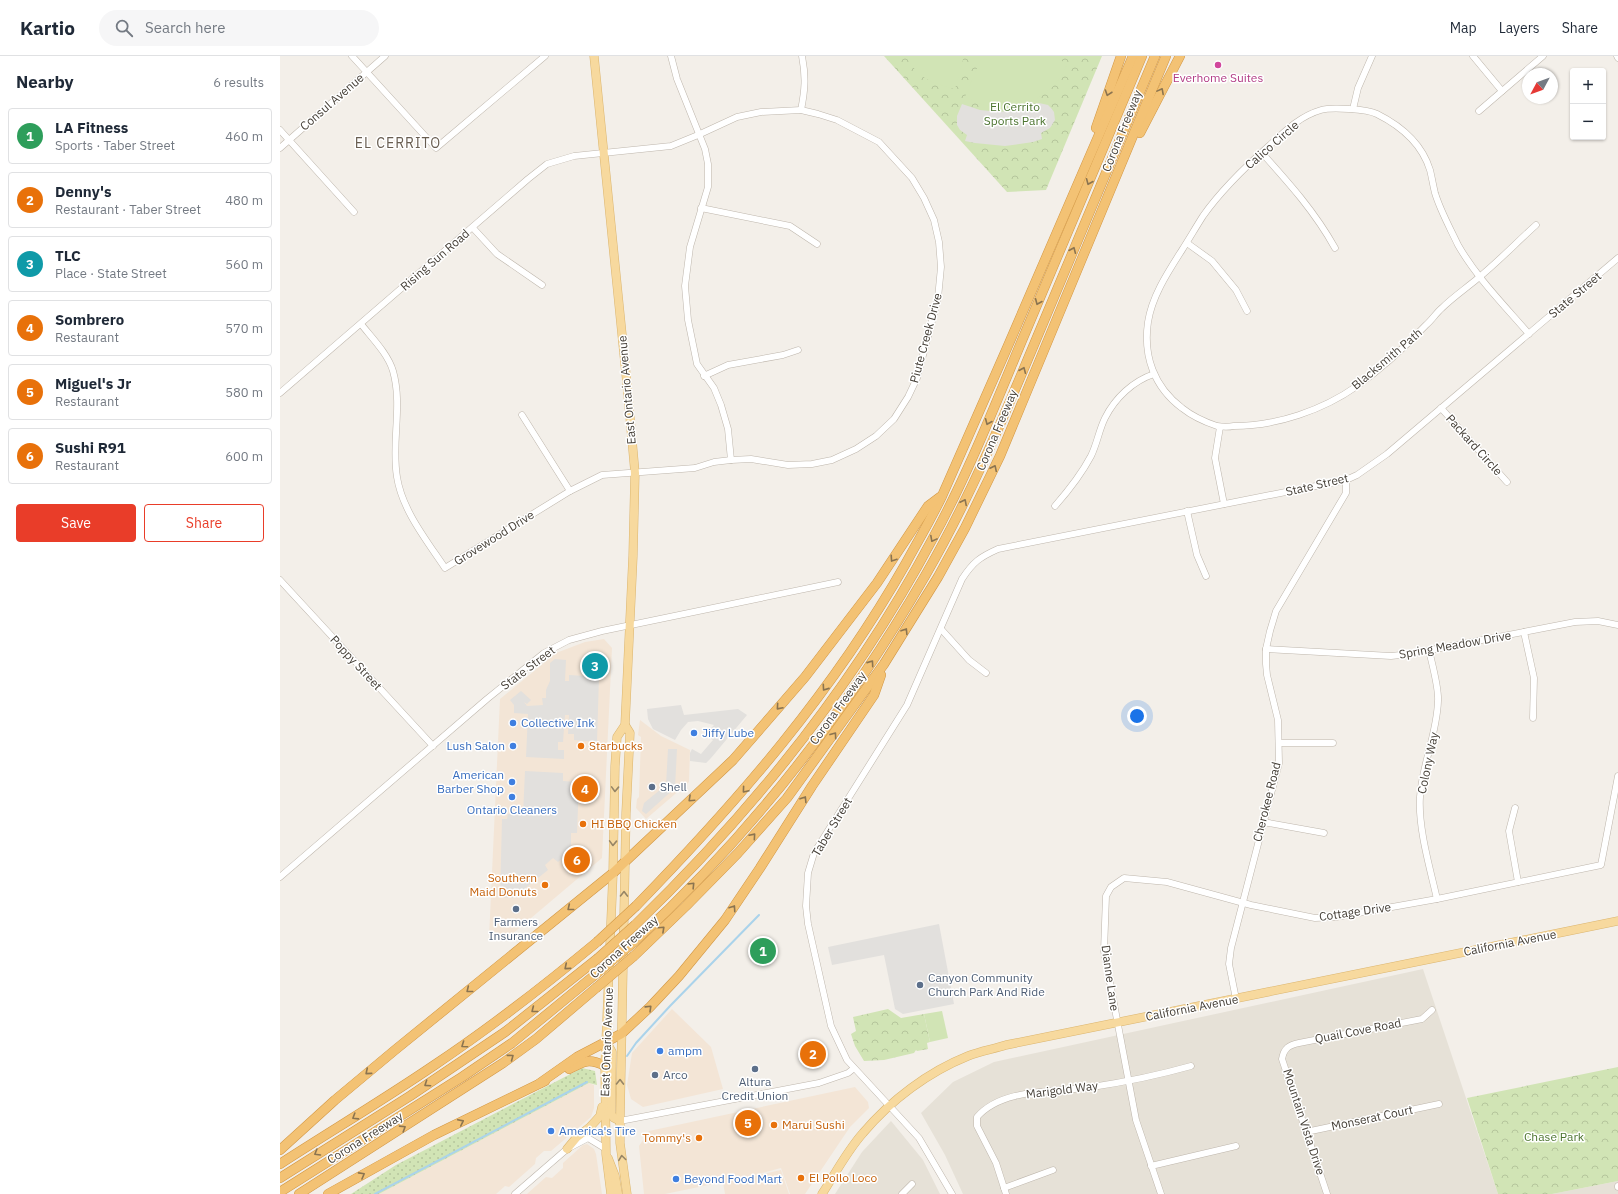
<!DOCTYPE html>
<meta charset="utf-8">
<style>
body{margin:0;font-family:"IBM Plex Sans",sans-serif;background:#f6f6f7;color:#1f2937}
.controls{position:absolute;right:12px;top:12px;display:grid;overflow:hidden;border-radius:4px;box-shadow:0 1px 3px #0004}
.controls button{width:36px;height:36px;display:grid;place-items:center;padding:0;border:0;border-bottom:1px solid #e0e1e3;background:#fff;color:#1f2937;font:20px sans-serif}
.compass{position:absolute;left:1242px;top:12px;width:36px;height:36px;border-radius:50%;background:#fff;box-shadow:0 1px 3px #0004;rotate:229deg}
.you{position:absolute;left:857px;top:660px;width:14px;height:14px;margin:-10px;border:3px solid #fff;border-radius:50%;background:#1a73e8;box-shadow:0 0 0 6px #1a73e833}
.badge{display:grid;place-items:center;width:26px;height:26px;border-radius:50%;background:#e93d29;color:#fff;font-size:13px;font-weight:700}
.pin{position:absolute;translate:-50% -50%;border:2px solid #fff;box-shadow:0 1px 4px #0006}
.list{margin:0;padding:0;list-style:none}
h2{display:flex;justify-content:space-between;align-items:center;height:52px;margin:0;padding:0 16px;font-size:17px}
h2 small{font-size:13px;font-weight:400;color:#747a83}
.list li{display:grid;grid-template-columns:26px 1fr auto;gap:12px;align-items:center;box-sizing:border-box;height:56px;margin:0 8px 8px;padding:0 8px;border:1px solid #e0e1e3;border-radius:4px}
.list b{display:block;font-size:15px;white-space:nowrap}
.list p{margin:0;font-size:13px;white-space:nowrap;color:#747a83}
.list em{font-size:13px;font-style:normal;color:#747a83}
.actions{display:flex;gap:8px;padding:12px 16px}
.actions a{flex:1;padding:9px 0;border:1px solid #e93d29;border-radius:4px;text-align:center;font-size:14px;color:#e93d29}
.actions .main{background:#e93d29;color:#fff}
.icon{flex:none;width:22px;height:22px;fill:none;stroke:currentColor;stroke-width:2;stroke-linecap:round;stroke-linejoin:round}
.map{position:relative;flex:none;width:1338px;height:1138px;overflow:hidden}
header{display:flex;align-items:center;gap:24px;box-sizing:border-box;height:56px;padding:0 20px;background:#fff;border-bottom:1px solid #e0e1e3}
header strong{font-size:19px}
nav{display:flex;gap:22px;margin-inline-start:auto;font-size:14px}
.search{width:280px;height:36px;background:#f6f6f7;display:flex;align-items:center;gap:10px;box-sizing:border-box;padding:0 14px;border-radius:22px;color:#747a83;font-size:15px}
main{display:flex}
aside{flex:1;background:#fff}
.map>svg:first-child{display:block}
</style>
<header>
<strong>Kartio</strong>
<div class="search"><svg class="icon" aria-label="search" viewBox="0 0 24 24"><circle cx="10" cy="10" r="6"/><path d="M15 15l6 6"/></svg>Search here</div>
<nav><a>Map</a><a>Layers</a><a>Share</a></nav>
</header>
<main>
<aside>
<h2>Nearby<small>6 results</small></h2>
<ul class="list">
<li><span class="badge" style="background:#2e9e5b">1</span><div><b>LA Fitness</b><p>Sports · Taber Street</p></div><em>460 m</em></li>
<li><span class="badge" style="background:#e8710a">2</span><div><b>Denny's</b><p>Restaurant · Taber Street</p></div><em>480 m</em></li>
<li><span class="badge" style="background:#0f9aa8">3</span><div><b>TLC</b><p>Place · State Street</p></div><em>560 m</em></li>
<li><span class="badge" style="background:#e8710a">4</span><div><b>Sombrero</b><p>Restaurant</p></div><em>570 m</em></li>
<li><span class="badge" style="background:#e8710a">5</span><div><b>Miguel's Jr</b><p>Restaurant</p></div><em>580 m</em></li>
<li><span class="badge" style="background:#e8710a">6</span><div><b>Sushi R91</b><p>Restaurant</p></div><em>600 m</em></li>
</ul>
<div class="actions"><a class="main">Save</a><a>Share</a></div>
</aside>
<div class="map">
<svg width="1338" height="1138" viewBox="0 0 1338 1138">
<defs>
<pattern id="grass-dots" width="8" height="8" patternUnits="userSpaceOnUse"><rect width="8" height="8" fill="#d1e4b5"/><path d="M2 2h.1M6 6h.1" fill="none" stroke="#b5c59c" stroke-width="1.8" stroke-linecap="round"/></pattern>
<pattern id="park-crowns" width="20" height="18" patternUnits="userSpaceOnUse"><rect width="20" height="18" fill="#d1e4b5"/><path d="M2 6a3 3 0 1 1 6 0M12 15a3 3 0 1 1 6 0" fill="none" stroke="#b5c59c"/></pattern>
</defs>
<rect width="100%" height="100%" fill="#f3efe9"/>
<g fill="#e6e1d7">
<polygon points="1143,913 1218,1138 683,1138 665,1099 641,1057 673,1026 714,1006"/>
<polygon points="611,1065 643,1104 660,1138 555,1138 582,1096"/>
<polygon points="1338,1125 1338,1138 1272,1138"/>
</g>
<g fill="#f3e5d6">
<polygon points="324,583 332,592 322,802 231,879 209,882 220,643 276,597 305,586"/>
<polygon points="360,664 381,680 410,694 409,726 366,763 356,752 357,743 359,741 361,681 358,679"/>
<polygon points="392,953 431,991 443,1033 363,1051 351,1043 347,1029 352,997"/>
<polygon points="309,1027 314,1029 314,1052 311,1061 271,1095 264,1095 256,1102 255,1108 229,1131 225,1130 216,1138 99,1138"/>
<polygon points="575,1031 588,1046 589,1052 570,1071 525,1138 510,1138 501,1112 447,1126 501,1114 509,1138 445,1138 443,1126 385,1138 364,1138 359,1090 369,1075"/>
<polygon points="307,1088 314,1093 316,1098 322,1138 247,1138 266,1121 272,1122 283,1112 283,1107 303,1089"/>
</g>
<polygon fill="url(#grass-dots)" points="302,1012 315,1015 317,1029 309,1027 99,1138 71,1138 116,1109"/>
<g fill="url(#park-crowns)">
<polygon points="604,0 822,0 766,134 727,136"/>
<polygon points="608,953 621,962 644,958 650,986 647,987 648,993 637,995 636,994 634,997 604,1004 584,1005 575,990 571,978 576,975 573,961"/>
<polygon points="1338,1011 1338,1125 1272,1138 1218,1138 1187,1042"/>
</g>
<g fill="#d1e4b5">
<path d="M626,0H684L675,33C652,27 638,23 626,0Z"/>
<path d="M702,0H774L787,8C776,38 745,54 714,51C704,50 694,45 685,41Z"/>
<polygon points="662,955 668,982 650,986 644,958"/>
</g>
<g fill="#e2e0dd">
<polygon points="759,47 768,49 771,52 774,56 775,64 770,72 761,77 762,83 753,86 725,90 695,87 685,85 687,79 680,74 677,69 677,60 682,48 700,54 720,56 747,52"/>
<polygon points="275,603 286,604 285,625 289,625 289,619 319,621 317,686 294,684 294,678 288,678 289,659 285,659 283,686 278,686 278,694 284,694 284,703 246,701 248,658 234,657 234,649 230,644 241,635 251,644 247,648 244,646 247,650 263,649 262,642 266,642 266,634 270,625 270,607"/>
<polygon points="401,649 404,659 458,653 467,659 431,702 426,707 410,705 410,697 412,693 421,698 433,684 426,678 434,669 418,665 408,666 401,674 395,684 373,673 368,663 367,653"/>
<polygon points="388,693 397,693 395,732 366,758 362,755 364,747 386,729"/>
<polygon points="245,715 283,717 283,725 299,726 297,777 291,777 291,789 294,793 278,806 273,802 265,809 268,814 233,842 220,841 222,763 227,763 228,758 243,759"/>
<polygon points="659,868 674,948 623,958 615,953 604,899 552,909 548,891"/>
</g>
<g fill="none" stroke-linecap="round" stroke-linejoin="round">
<g stroke="#aad3eb" stroke-width="2">
<polyline points="347,1000 356,987 390,950 479,859"/>
<polyline points="95,1138 307,1026"/>
</g>
<g stroke="#beb6ac" stroke-width="7">
<g id="minor">
<polyline points="72,0 156,92 265,0"/>
<polyline points="391,0 397,23 425,93 428,108 428,131 410,191 405,230 408,264 417,308 434,332 441,349 448,373 451,404"/>
<polyline points="1193,0 1222,35"/>
<polyline points="1337,0 1338,2"/>
<polyline points="1073,53 1078,32 1092,0"/>
<path d="M521,54C525,34 526,21 522,0"/>
<polyline points="1199,55 1263,0"/>
<polyline points="0,74 74,156"/>
<polyline points="0,92 105,0"/>
<path d="M982,97C1009,127 1035,156 1055,192"/>
<polyline points="421,152 510,170 537,188"/>
<polyline points="193,172 217,198 262,229"/>
<polyline points="907,187 932,205 956,234 967,255"/>
<path d="M1249,278C1224,249 1197,222 1178,189C1170,172 1160,154 1155,137C1153,129 1152,122 1150,114C1142,88 1121,70 1097,58C1087,53 1051,51 1041,54C1020,60 1005,75 990,89C965,111 942,133 923,160C916,171 909,183 902,194C888,216 872,240 868,266C863,300 874,331 902,352C912,360 925,366 937,370C943,371 949,371 954,370C997,370 1043,354 1077,330C1101,313 1126,290 1146,269C1152,264 1156,257 1162,252C1172,242 1185,233 1197,223C1218,206 1236,187 1256,169"/>
<polyline points="424,320 448,309 503,299 518,294"/>
<path d="M0,337L248,123L267,108L294,100L391,90L418,79L457,61L481,56L521,54L538,58L557,64L599,86L632,122L644,142L654,164L659,186L661,211L658,242L637,322L628,341L614,363L596,380L576,393L552,404L532,408L508,409L471,403L451,404L434,406L415,412L322,419L290,435L165,512C147,485 122,454 117,421C111,386 123,350 113,315C108,298 92,282 81,268"/>
<polyline points="1161,352 1227,426"/>
<polyline points="242,359 290,435"/>
<polyline points="940,371 935,402 944,448"/>
<path d="M775,450C789,434 801,419 811,400C817,388 819,374 825,362C835,342 853,325 874,318"/>
<polyline points="907,455 917,499 926,520"/>
<polyline points="0,524 153,690"/>
<polyline points="661,573 689,604 706,617"/>
<polyline points="1244,576 1254,622 1253,662"/>
<polyline points="986,593 1111,600 1130,598 1295,566 1318,565 1338,569"/>
<path d="M1149,594C1152,608 1159,632 1158,645C1157,678 1142,709 1140,741C1138,772 1150,812 1157,843"/>
<polyline points="999,687 1053,687"/>
<polyline points="1235,752 1229,775 1238,826"/>
<polyline points="983,766 1044,777"/>
<polyline points="0,821 207,643 264,597 289,584 322,575 558,526"/>
<polyline points="956,943 949,908 951,892 999,707 998,664 987,619 986,608 986,593 990,575 996,555 1066,437 1066,424"/>
<polyline points="340,1065 539,1027 568,1017 573,1013"/>
<polyline points="1026,1076 1159,1048"/>
<polyline points="871,1110 956,1090"/>
<polyline points="1338,1130 1338,1131"/>
<polyline points="724,1132 773,1114"/>
<polyline points="235,1138 287,1093 308,1082 326,1093"/>
<polyline points="622,1138 632,1128"/>
<path d="M672,1138L639,1082L567,1004L551,970L528,868L526,850L528,817L534,797L627,649L682,523C693,506 700,501 718,493L1066,424L1077,419L1107,398L1338,202"/>
<path d="M726,1138L716,1107L697,1070V1061C723,1031 776,1037 812,1031C845,1026 879,1019 911,1010"/>
<polyline points="881,1138 856,1064 824,895 826,840 831,831 844,822 887,826 971,849 1035,862 1056,861 1157,843 1321,809 1338,720"/>
<path d="M1047,1138L1002,1003C1004,992 1009,989 1019,987L1142,963L1152,954"/>
</g>
</g>
<g stroke="#dbb56f" stroke-width="9">
<g id="major">
<polyline points="314,0 347,328 355,417 353,500 345,669 337,681 335,710 333,817 325,1010 326,1098 331,1138"/>
<polyline points="345,669 350,677 346,757 340,1065 340,1087 347,1138"/>
<polyline points="327,987 332,996 331,1058 334,1062 340,1065"/>
<polyline points="287,1093 297,1081 310,1071 320,1060 322,1051"/>
<polyline points="328,1102 335,1120 338,1138"/>
<path d="M542,1138C555,1118 567,1095 583,1077C611,1044 648,1016 688,1000C700,995 714,993 726,989L1338,865"/>
</g>
</g>
<g stroke="#d29744" stroke-width="10">
<g id="highway">
<polyline points="816,72 841,0"/>
<polyline points="860,77 900,0"/>
<path d="M356,850C459,744 553,636 626,507C638,485 651,463 662,440L727,292L853,0"/>
<path d="M355,869C473,755 576,627 653,482C688,418 715,349 743,282C783,188 823,94 862,0"/>
<path d="M354,886C470,780 567,655 645,520C693,437 729,348 766,260C802,173 839,87 875,0"/>
<polyline points="354,900 406,850 458,797 507,742 604,608 658,521 685,472 720,400 886,0"/>
<path d="M289,1013C304,1005 309,1002 325,1010"/>
<polyline points="260,1027 297,1001 341,978 370,951 399,920 445,864 480,812 532,730 594,639 601,619"/>
<polyline points="0,1094 55,1044 115,994 333,817 453,704 525,621 597,527 648,450 660,441"/>
<path d="M0,1108C51,1075 103,1044 153,1010C210,972 264,930 317,886"/>
<polyline points="0,1122 130,1040 225,976 317,903"/>
<polyline points="0,1136 182,1021 232,987 316,918"/>
<polyline points="19,1138 223,1007 256,983 316,932"/>
<polyline points="48,1138 154,1079 265,1025"/>
</g>
</g>
<use href="#minor" stroke="#fff" stroke-width="6"/>
<use href="#major" stroke="#f7d99e" stroke-width="8"/>
<use href="#highway" stroke="#f3c274" stroke-width="9"/>
<g stroke="#d29744" stroke-width="10" stroke-linecap="butt">
<g id="highway-bridge">
<polyline points="317,886 356,850"/>
<polyline points="317,903 355,869"/>
<polyline points="316,918 354,886"/>
<polyline points="316,932 354,900"/>
</g>
</g>
<use href="#highway-bridge" stroke="#f3c274" stroke-width="9"/>
</g>
<defs><path id="oneway-chevron" d="M-2-3.5L2.5 0L-2 3.5" fill="none" stroke-width="1.6" stroke-linecap="round" stroke-linejoin="round"/></defs>
<g stroke="#8b7450">
<use href="#oneway-chevron" transform="translate(881 35) rotate(-62)"/>
<use href="#oneway-chevron" transform="translate(828 37) rotate(109)"/>
<use href="#oneway-chevron" transform="translate(809 126) rotate(113)"/>
<use href="#oneway-chevron" transform="translate(793 194) rotate(-67)"/>
<use href="#oneway-chevron" transform="translate(758 246) rotate(113)"/>
<use href="#oneway-chevron" transform="translate(743 314) rotate(-67)"/>
<use href="#oneway-chevron" transform="translate(708 366) rotate(113)"/>
<use href="#oneway-chevron" transform="translate(714 412) rotate(-64)"/>
<use href="#oneway-chevron" transform="translate(684 446) rotate(-63)"/>
<use href="#oneway-chevron" transform="translate(653 483) rotate(118)"/>
<use href="#oneway-chevron" transform="translate(613 503) rotate(124)"/>
<use href="#oneway-chevron" transform="translate(625 575) rotate(-58)"/>
<use href="#oneway-chevron" transform="translate(591 607) rotate(-55)"/>
<use href="#oneway-chevron" transform="translate(545 632) rotate(125)"/>
<use href="#oneway-chevron" transform="translate(499 651) rotate(131)"/>
<use href="#oneway-chevron" transform="translate(554 679) rotate(-54)"/>
<use href="#oneway-chevron" transform="translate(465 734) rotate(130)"/>
<use href="#oneway-chevron" transform="translate(411 743) rotate(137)"/>
<use href="#oneway-chevron" transform="translate(524 743) rotate(-58)"/>
<use href="#oneway-chevron" transform="translate(473 780) rotate(-49)"/>
<use href="#oneway-chevron" transform="translate(412 829) rotate(-46)"/>
<use href="#oneway-chevron" transform="translate(290 852) rotate(141)"/>
<use href="#oneway-chevron" transform="translate(453 852) rotate(-56)"/>
<use href="#oneway-chevron" transform="translate(382 873) rotate(-43)"/>
<use href="#oneway-chevron" transform="translate(287 911) rotate(140)"/>
<use href="#oneway-chevron" transform="translate(189 934) rotate(141)"/>
<use href="#oneway-chevron" transform="translate(369 952) rotate(-44)"/>
<use href="#oneway-chevron" transform="translate(254 954) rotate(142)"/>
<use href="#oneway-chevron" transform="translate(184 989) rotate(145)"/>
<use href="#oneway-chevron" transform="translate(231 1001) rotate(-37)"/>
<use href="#oneway-chevron" transform="translate(88 1016) rotate(140)"/>
<use href="#oneway-chevron" transform="translate(147 1028) rotate(146)"/>
<use href="#oneway-chevron" transform="translate(75 1061) rotate(148)"/>
<use href="#oneway-chevron" transform="translate(181 1066) rotate(-26)"/>
<use href="#oneway-chevron" transform="translate(123 1072) rotate(-32)"/>
<use href="#oneway-chevron" transform="translate(37 1097) rotate(149)"/>
<use href="#oneway-chevron" transform="translate(82 1119) rotate(-29)"/>
</g>
<g stroke="#968566">
<use href="#oneway-chevron" transform="translate(335 733) rotate(92)"/>
<use href="#oneway-chevron" transform="translate(333 787) rotate(92)"/>
<use href="#oneway-chevron" transform="translate(344 838) rotate(-89)"/>
<use href="#oneway-chevron" transform="translate(340 1026) rotate(-89)"/>
<use href="#oneway-chevron" transform="translate(342 1102) rotate(-98)"/>
</g>
<circle fill="#d1479c" stroke="#fff" stroke-width="1.5" cx="938" cy="9" r="4"/>
<g fill="#3f7fe0" stroke="#fff" stroke-width="1.5">
<circle cx="233" cy="667" r="4"/>
<circle cx="414" cy="677" r="4"/>
<circle cx="233" cy="690" r="4"/>
<circle cx="232" cy="726" r="4"/>
<circle cx="232" cy="741" r="4"/>
<circle cx="380" cy="995" r="4"/>
<circle cx="271" cy="1075" r="4"/>
<circle cx="396" cy="1123" r="4"/>
</g>
<g fill="#e8710a" stroke="#fff" stroke-width="1.5">
<circle cx="301" cy="690" r="4"/>
<circle cx="303" cy="768" r="4"/>
<circle cx="265" cy="829" r="4"/>
<circle cx="494" cy="1069" r="4"/>
<circle cx="419" cy="1082" r="4"/>
<circle cx="521" cy="1122" r="4"/>
</g>
<g fill="#5c6f8a" stroke="#fff" stroke-width="1.5">
<circle cx="372" cy="731" r="4"/>
<circle cx="236" cy="853" r="4"/>
<circle cx="640" cy="929" r="4"/>
<circle cx="475" cy="1013" r="4"/>
<circle cx="375" cy="1019" r="4"/>
</g>
<g text-anchor="middle" stroke-width="3" stroke-linejoin="round" paint-order="stroke">
<g font-size="12" fill="#b23c85" stroke="#fff">
<text x="938" y="26">Everhome Suites</text>
</g>
<g font-size="12" fill="#464038" stroke="#fff">
<text transform="translate(52 46) rotate(-41)" y="4">Consul Avenue</text>
<text transform="translate(842 75) rotate(-68)" y="4">Corona Freeway</text>
<text transform="translate(992 89) rotate(-41)" y="4">Calico Circle</text>
<text transform="translate(155 204) rotate(-41)" y="4">Rising Sun Road</text>
<text transform="translate(1295 239) rotate(-40)" y="4">State Street</text>
<text transform="translate(646 282) rotate(-75)" y="4">Piute Creek Drive</text>
<text transform="translate(1107 303) rotate(-40)" y="4">Blacksmith Path</text>
<text transform="translate(347 334) rotate(-95)" y="4">East Ontario Avenue</text>
<text transform="translate(717 374) rotate(-67)" y="4">Corona Freeway</text>
<text transform="translate(1194 389) rotate(48)" y="4">Packard Circle</text>
<text transform="translate(1037 429) rotate(-13)" y="4">State Street</text>
<text transform="translate(214 482) rotate(-32)" y="4">Grovewood Drive</text>
<text transform="translate(1175 589) rotate(-10)" y="4">Spring Meadow Drive</text>
<text transform="translate(76 607) rotate(47)" y="4">Poppy Street</text>
<text transform="translate(248 612) rotate(-37)" y="4">State Street</text>
<text transform="translate(558 652) rotate(-54)" y="4">Corona Freeway</text>
<text transform="translate(1148 707) rotate(-78)" y="4">Colony Way</text>
<text transform="translate(987 746) rotate(-76)" y="4">Cherokee Road</text>
<text transform="translate(552 771) rotate(-59)" y="4">Taber Street</text>
<text transform="translate(1075 856) rotate(-8)" y="4">Cottage Drive</text>
<text transform="translate(1230 887) rotate(-11)" y="4">California Avenue</text>
<text transform="translate(344 891) rotate(-42)" y="4">Corona Freeway</text>
<text transform="translate(830 922) rotate(82)" y="4">Dianne Lane</text>
<text transform="translate(912 952) rotate(-11)" y="4">California Avenue</text>
<text transform="translate(1078 975) rotate(-11)" y="4">Quail Cove Road</text>
<text transform="translate(327 986) rotate(-88)" y="4">East Ontario Avenue</text>
<text transform="translate(782 1034) rotate(-7)" y="4">Marigold Way</text>
<text transform="translate(1092 1062) rotate(-12)" y="4">Monserat Court</text>
<text transform="translate(1024 1066) rotate(72)" y="4">Mountain Vista Drive</text>
<text transform="translate(85 1082) rotate(-32)" y="4">Corona Freeway</text>
</g>
<g font-size="12" fill="#4c742f" stroke="#fff">
<text x="735" y="55">El Cerrito<tspan x="735" dy="14">Sports Park</tspan></text>
<text x="1274" y="1085">Chase Park</text>
</g>
<g font-size="12" fill="#366cbe" stroke="#fff" text-anchor="start">
<text x="241" y="671">Collective Ink</text>
<text x="422" y="681">Jiffy Lube</text>
<text x="225" y="694" text-anchor="end">Lush Salon</text>
<text x="224" y="723" text-anchor="end">American<tspan x="224" dy="14">Barber Shop</tspan></text>
<text x="232" y="758" text-anchor="middle">Ontario Cleaners</text>
<text x="388" y="999">ampm</text>
<text x="279" y="1079">America's Tire</text>
<text x="404" y="1127">Beyond Food Mart</text>
</g>
<g font-size="12" fill="#c56008" stroke="#fff" text-anchor="start">
<text x="309" y="694">Starbucks</text>
<text x="311" y="772">HI BBQ Chicken</text>
<text x="257" y="826" text-anchor="end">Southern<tspan x="257" dy="14">Maid Donuts</tspan></text>
<text x="502" y="1073">Marui Sushi</text>
<text x="411" y="1086" text-anchor="end">Tommy's</text>
<text x="529" y="1126">El Pollo Loco</text>
</g>
<g font-size="12" fill="#4e5e75" stroke="#fff" text-anchor="start">
<text x="380" y="735">Shell</text>
<text x="236" y="870" text-anchor="middle">Farmers<tspan x="236" dy="14">Insurance</tspan></text>
<text x="648" y="926">Canyon Community<tspan x="648" dy="14">Church Park And Ride</tspan></text>
<text x="383" y="1023">Arco</text>
<text x="475" y="1030" text-anchor="middle">Altura<tspan x="475" dy="14">Credit Union</tspan></text>
</g>
<g font-size="14" letter-spacing="1" fill="#685d50" stroke="#fff">
<text x="118" y="92">EL CERRITO</text>
</g>
</g>
</svg>
<div class="controls">
<button>+</button>
<button>−</button>
</div>
<svg class="compass" viewBox="-18 -18 36 36"><path d="M0-13l5 13h-10z" fill="#e53935"/><path d="M0 13l5-13h-10z" fill="#747a83"/></svg>
<div class="you"></div>
<div class="pin badge" style="left:483px;top:895px;background:#2e9e5b">1</div>
<div class="pin badge" style="left:533px;top:998px;background:#e8710a">2</div>
<div class="pin badge" style="left:315px;top:610px;background:#0f9aa8">3</div>
<div class="pin badge" style="left:305px;top:733px;background:#e8710a">4</div>
<div class="pin badge" style="left:468px;top:1067px;background:#e8710a">5</div>
<div class="pin badge" style="left:297px;top:804px;background:#e8710a">6</div>
</div>
</main>
